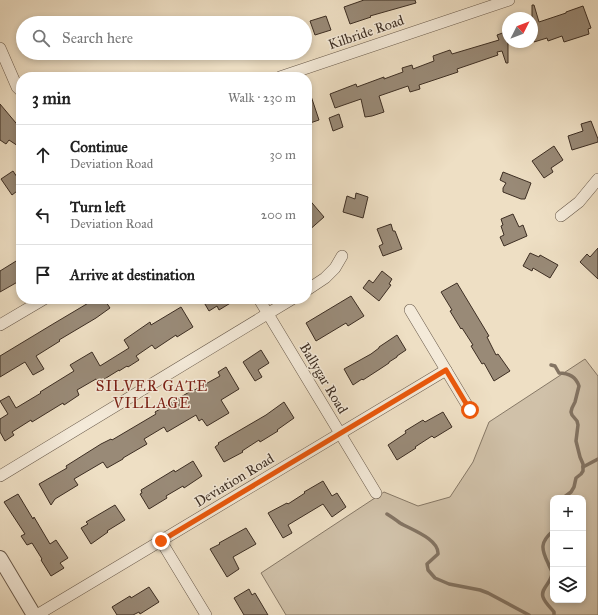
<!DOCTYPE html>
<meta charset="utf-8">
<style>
body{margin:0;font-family:"IM FELL Great Primer",serif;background:#f6f6f6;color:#222}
.controls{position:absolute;right:12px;bottom:12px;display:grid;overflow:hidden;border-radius:8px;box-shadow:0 2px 6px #0003}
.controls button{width:36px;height:36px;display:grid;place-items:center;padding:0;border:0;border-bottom:1px solid #e0e0e0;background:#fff;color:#222;font:20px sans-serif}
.compass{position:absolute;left:502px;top:12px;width:36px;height:36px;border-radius:50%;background:#fff;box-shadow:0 2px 6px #0003;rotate:48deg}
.stop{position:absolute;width:12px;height:12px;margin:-9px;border:3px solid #ea580c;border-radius:50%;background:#fff}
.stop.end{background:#ea580c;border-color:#fff;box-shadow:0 1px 4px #0008}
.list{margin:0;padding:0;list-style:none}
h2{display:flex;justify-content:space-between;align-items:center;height:52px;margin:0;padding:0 16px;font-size:17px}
h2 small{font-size:13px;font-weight:400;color:#767676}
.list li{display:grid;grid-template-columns:26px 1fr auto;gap:12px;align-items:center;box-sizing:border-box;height:60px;padding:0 16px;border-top:1px solid #e0e0e0}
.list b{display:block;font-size:15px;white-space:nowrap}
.list p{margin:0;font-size:13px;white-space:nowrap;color:#767676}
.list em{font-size:13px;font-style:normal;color:#767676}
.icon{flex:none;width:22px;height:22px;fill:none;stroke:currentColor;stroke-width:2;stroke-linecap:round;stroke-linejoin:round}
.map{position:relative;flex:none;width:598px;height:615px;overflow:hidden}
.search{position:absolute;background:#fff;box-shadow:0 2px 6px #0003;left:16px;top:16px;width:296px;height:44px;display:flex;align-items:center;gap:10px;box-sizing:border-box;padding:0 14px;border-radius:22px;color:#767676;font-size:15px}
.panel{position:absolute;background:#fff;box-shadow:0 2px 6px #0003;left:16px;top:72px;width:296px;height:232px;border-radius:16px}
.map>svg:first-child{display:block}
</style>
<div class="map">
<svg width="598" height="615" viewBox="0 0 598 615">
<rect width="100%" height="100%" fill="#eedfc4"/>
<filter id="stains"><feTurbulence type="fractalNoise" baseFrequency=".005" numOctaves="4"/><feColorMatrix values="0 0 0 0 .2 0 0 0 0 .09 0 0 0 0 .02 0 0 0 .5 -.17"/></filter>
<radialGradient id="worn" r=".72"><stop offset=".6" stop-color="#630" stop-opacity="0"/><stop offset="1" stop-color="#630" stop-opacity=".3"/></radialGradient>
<path fill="#d0c1a9" stroke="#867866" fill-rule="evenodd" d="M585,359L598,376V615H286L261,573L384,492L418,506L450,497L473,462L489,422ZM553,498H583V600H553Z"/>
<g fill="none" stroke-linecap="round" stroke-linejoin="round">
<g stroke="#837463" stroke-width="3.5">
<path d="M551,365L555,366L559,373C569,373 576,377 579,386L575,402L572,408L571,412L572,415L577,421L578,425L576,441L580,457L583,464V471L581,474L576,478L574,487L571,492L563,498"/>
<polyline points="583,467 598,459"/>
<path d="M387,514C392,517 396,520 400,523C412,530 439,539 438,554L427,564L428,570L435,578L449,584L480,590L488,593L529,615"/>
<path d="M553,531C540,542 541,549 548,563C549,566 551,569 552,572C553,582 540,588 543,597C545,603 551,608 554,612V615"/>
</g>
</g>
<g fill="#998a77" stroke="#3d2e23">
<polygon points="364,0 415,0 416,3 370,16 371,17 350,24 344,7"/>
<polygon points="532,5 534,5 539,22 566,13 566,12 583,6 591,28 588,29 589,34 564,42 562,36 548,41 547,38 534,42 534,40 532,41"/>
<polygon points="326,16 331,30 315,35 310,21"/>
<polygon points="508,31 508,63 506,63 502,51 497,52 498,55 457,69 458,72 419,85 420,89 410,92 408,86 379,96 384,112 372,116 365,117 361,99 335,108 330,94 356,84 357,87 384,77 384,79 403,72 402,68 412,65 413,69 434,61 433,56 450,50 452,54 499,40 497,35"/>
<polygon points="307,90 309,90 319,120 307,124"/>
<polygon points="0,104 21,129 21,148 9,140 6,144 0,140"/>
<polygon points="339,114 343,127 333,131 329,118"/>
<polygon points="591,121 598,139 598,142 572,150 568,136 583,131 581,124"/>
<polygon points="554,146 563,160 551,168 553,172 544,178 532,161"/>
<polygon points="13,171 21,183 21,188 12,195 1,179"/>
<polygon points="503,172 531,183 525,199 521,199 503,192 503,188 506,183 500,180"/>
<polygon points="356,193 368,197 363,218 343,212 347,196 355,199"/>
<polygon points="307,197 324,217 307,232"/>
<polygon points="513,214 519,227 523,225 527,236 504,246 500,237 504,235 501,226 503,225 501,219"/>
<polygon points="391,224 393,231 395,231 402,249 383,256 379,246 383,244 377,229"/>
<polygon points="598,248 598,279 580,262 587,254 590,257"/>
<polygon points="530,253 539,257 540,255 558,265 550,278 533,268 532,271 523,266"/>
<polygon points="21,258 21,280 0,292 0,271"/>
<polygon points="382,271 392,279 389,284 391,285 379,301 363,288 369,280 373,283"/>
<polygon points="457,283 489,336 487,337 496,355 498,354 510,371 494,381 484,363 482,364 471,346 473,345 462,328 461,329 450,311 452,310 441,292"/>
<polygon points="351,296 364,316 348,326 346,323 316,341 306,323"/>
<polygon points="88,299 104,299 110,308 96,318 59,340 60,341 36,356 44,369 33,375 25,362 0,377 0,356 53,324 90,302"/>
<polygon points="202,299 237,299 219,310 217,306 209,311"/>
<polygon points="181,307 193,327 177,337 176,335 155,349 152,345 136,356 139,360 128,367 127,366 119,371 119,370 98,383 96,379 77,390 79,395 64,405 63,403 32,422 31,420 12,432 14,435 5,441 0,432 0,419 8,414 0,401 9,396 16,408 41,393 40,392 74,371 70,365 92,352 100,366 129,348 124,340 150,322 151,325"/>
<polygon points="397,335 406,350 397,356 397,357 389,362 389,363 380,369 363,380 362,379 353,385 344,369 371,354 379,348 379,347"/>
<polygon points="261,350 269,363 258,370 262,377 255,381 243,362"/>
<polygon points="226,367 239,389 221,400 229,413 207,426 202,419 199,421 196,415 167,432 164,427 144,439 147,444 123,458 123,459 107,468 103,462 74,479 78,485 55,499 51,505 39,484 67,468 66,466 101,444 111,439 112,440 156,414 155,412 191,391 191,392 220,376 218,372"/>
<polygon points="284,402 294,418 277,430 278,431 260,442 259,440 242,451 243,452 224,462 215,447 219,444 218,443 266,415"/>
<polygon points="443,412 452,427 434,438 432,436 415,447 416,448 397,460 388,445 406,433 405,431 423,420 425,422"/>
<polygon points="193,461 202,476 184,488 183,486 166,496 167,498 149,509 140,494 142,493 141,490 174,470 175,472"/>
<polygon points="323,481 332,496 337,493 346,507 332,517 323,504 288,525 292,533 283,538 268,513 287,503 288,504 305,493 304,492"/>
<polygon points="18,494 33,519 34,517 50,544 56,540 68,558 60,563 64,568 51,576 41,560 42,559 32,543 27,545 21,536 25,534 4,502"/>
<polygon points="115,505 125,520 107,531 108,532 91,544 81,528 88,524 86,522"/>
<polygon points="246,528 256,544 233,557 239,569 227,577 210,549 220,544 219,543"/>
<polygon points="149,587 159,602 140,614 139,612 133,615 117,615 112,607 130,596 131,598"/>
<polygon points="249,589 252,595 255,593 268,615 244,615 234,598"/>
</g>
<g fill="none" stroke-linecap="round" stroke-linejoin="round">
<g stroke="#695a4b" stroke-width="12">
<g id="minor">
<polyline points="0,48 17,87 21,91"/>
<polyline points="280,77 509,0"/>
<polyline points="561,216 579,202 598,179"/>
<polyline points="307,290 325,278 335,268 342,256"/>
<polyline points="259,299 376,493"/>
<polyline points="410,310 470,410"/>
<polyline points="0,325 44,299"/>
<polyline points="0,476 292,299"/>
<polyline points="161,541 206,615"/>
<polyline points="37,615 446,370"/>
</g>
</g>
<g stroke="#695a4b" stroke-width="16">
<polyline id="tertiary" points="0,558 34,615"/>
</g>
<use href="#minor" stroke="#f4ead9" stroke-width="11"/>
<use href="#tertiary" stroke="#f4ead9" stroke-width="14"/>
</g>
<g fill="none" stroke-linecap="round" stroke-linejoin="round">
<polyline stroke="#ea580c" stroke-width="5" points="161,541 446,370 470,410"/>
</g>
<g text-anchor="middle" stroke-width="3" stroke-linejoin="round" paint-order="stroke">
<g font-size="14" fill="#3d2e23" stroke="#f4ead9">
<text transform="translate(366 32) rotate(-19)" y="5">Kilbride Road</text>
<text transform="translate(324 378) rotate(59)" y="5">Ballygar Road</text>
<text transform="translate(234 480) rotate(-31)" y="5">Deviation Road</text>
</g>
<g font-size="15" letter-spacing="1" fill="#7a1f14" stroke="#f4ead9">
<text x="152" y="391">SILVER GATE<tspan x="152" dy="17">VILLAGE</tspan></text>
</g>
</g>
<rect width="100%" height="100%" filter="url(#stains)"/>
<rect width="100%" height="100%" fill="url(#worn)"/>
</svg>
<div class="controls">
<button>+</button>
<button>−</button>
<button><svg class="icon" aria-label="layers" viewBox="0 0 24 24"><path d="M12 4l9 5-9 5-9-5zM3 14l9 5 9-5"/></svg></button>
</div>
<svg class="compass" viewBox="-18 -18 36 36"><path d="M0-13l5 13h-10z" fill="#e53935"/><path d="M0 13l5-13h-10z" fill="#767676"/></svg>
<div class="stop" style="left:470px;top:410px"></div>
<div class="stop end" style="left:161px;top:541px"></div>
<div class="search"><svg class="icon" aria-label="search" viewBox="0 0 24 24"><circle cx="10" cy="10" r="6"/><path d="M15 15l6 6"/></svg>Search here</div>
<section class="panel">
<h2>3 min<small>Walk · 230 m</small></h2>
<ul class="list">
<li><svg class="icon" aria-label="ahead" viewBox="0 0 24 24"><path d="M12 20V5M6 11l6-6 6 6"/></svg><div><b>Continue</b><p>Deviation Road</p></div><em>30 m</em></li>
<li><svg class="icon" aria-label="left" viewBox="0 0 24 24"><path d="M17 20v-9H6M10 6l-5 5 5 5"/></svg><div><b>Turn left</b><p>Deviation Road</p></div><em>200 m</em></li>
<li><svg class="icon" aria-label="arrive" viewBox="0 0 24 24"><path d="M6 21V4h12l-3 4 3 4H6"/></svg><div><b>Arrive at destination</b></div></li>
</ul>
</section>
</div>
